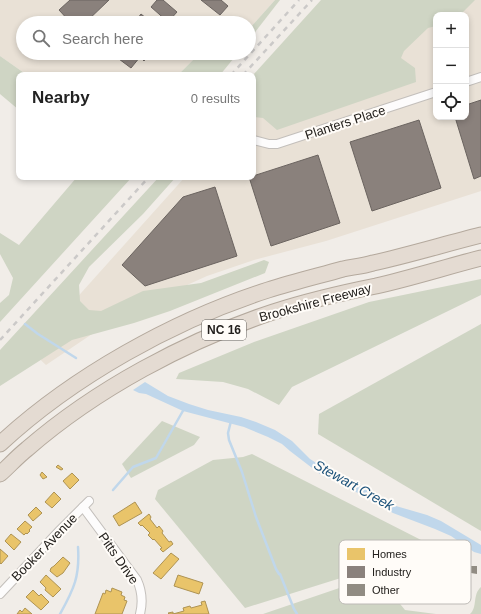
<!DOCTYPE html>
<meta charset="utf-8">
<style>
body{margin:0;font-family:Helvetica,sans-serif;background:#f2f2f2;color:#222}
.controls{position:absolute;right:12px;top:12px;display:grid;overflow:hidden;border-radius:8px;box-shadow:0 2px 6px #0003}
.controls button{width:36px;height:36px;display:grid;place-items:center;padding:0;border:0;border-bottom:1px solid #e0e0e0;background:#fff;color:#222;font:20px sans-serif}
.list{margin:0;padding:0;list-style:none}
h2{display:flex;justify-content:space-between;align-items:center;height:52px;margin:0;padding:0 16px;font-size:17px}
h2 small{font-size:13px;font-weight:400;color:#767676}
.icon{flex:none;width:22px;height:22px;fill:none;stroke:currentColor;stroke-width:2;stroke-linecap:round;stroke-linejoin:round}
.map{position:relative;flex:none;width:481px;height:614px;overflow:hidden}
.search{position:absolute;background:#fff;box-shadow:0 2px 6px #0003;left:16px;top:16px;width:240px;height:44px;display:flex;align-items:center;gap:10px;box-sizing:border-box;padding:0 14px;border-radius:22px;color:#767676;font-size:15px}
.panel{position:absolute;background:#fff;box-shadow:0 2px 6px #0003;left:16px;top:72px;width:240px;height:108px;border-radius:8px}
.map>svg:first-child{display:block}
</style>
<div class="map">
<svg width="481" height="614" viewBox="0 0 481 614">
<rect width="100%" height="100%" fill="#f1ede8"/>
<g fill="#e9e1d6" fill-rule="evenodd">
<polygon points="0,0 275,0 249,29 249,23 23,23 23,53 200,53 178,75 27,75 0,56"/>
<path d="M348,0H481V191L326,241L254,260L207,276L154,300L104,326L46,365L30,350L185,177H253V101ZM436,15H466V117H436Z"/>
</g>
<g fill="#cfd5c4">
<polygon points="275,0 280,0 249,40 249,29"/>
<polygon points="321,0 475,0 460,15 436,15 436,26 428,28 404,51 401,58 415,68 416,82 277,130 263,118 253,117 253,75"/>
<polygon points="200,53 238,53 220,75 178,75"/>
<polygon points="0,56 27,75 19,75 19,110 0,94"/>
<polygon points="77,177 132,177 0,322 0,303 9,295 13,278 0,254 0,233 19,245"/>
<polygon points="159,177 176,177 143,214 89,267 79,285 80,301 89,310 101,311 143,291 201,283 264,260 269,262 265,273 170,311 134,323 72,340 0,386 0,350"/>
<polygon points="481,279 481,295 292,387 279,405 248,389 223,382 176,379 179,373 254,342 369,302"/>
<polygon points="481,324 481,531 318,434 319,414"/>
<polygon points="162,421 200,437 194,445 131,478 122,464"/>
<polygon points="252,454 427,543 430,550 245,608 155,499 158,490 213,460 243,457"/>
<polygon points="382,577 395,582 396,599 405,610 436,614 263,614 354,583"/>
<path d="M481,587V614H470C478,607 472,595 481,587Z"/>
</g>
<polygon fill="#c0d7eb" points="145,382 168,396 189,404 208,410 241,417 256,422 275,430 292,441 310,459 321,466 369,490 383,500 396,506 427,515 441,521 481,545 481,554 474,552 451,536 435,529 393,513 364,496 320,474 290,451 282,444 268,437 244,427 183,411 146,394 139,393 133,390"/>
<g fill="#e9c46a" stroke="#ae9353">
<polygon points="58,465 63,469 61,470 56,467"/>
<polygon points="42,472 47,477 43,479 40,475"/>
<polygon points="72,473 79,480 70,489 63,481"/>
<polygon points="54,492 61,499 52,508 45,502"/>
<polygon points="135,502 142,513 119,526 113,516"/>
<polygon points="36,507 42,513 33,521 28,515"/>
<polygon points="149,514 151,517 150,519 157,528 159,526 163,531 162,533 169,542 171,541 173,544 163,552 160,549 162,548 154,539 153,540 148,535 150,533 142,525 141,526 138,523"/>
<polygon points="25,521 32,527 29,530 30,531 27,534 26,533 24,535 17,529"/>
<polygon points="11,534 21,542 14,550 5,541"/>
<polygon points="0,549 8,556 1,564 0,563"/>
<polygon points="171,553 179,559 161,579 153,573"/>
<polygon points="63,557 70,563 63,573 57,577 50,571 51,568 54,566"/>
<polygon points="46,575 61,589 53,597 45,590 46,588 40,582"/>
<polygon points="178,575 203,583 199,594 174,586"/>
<polygon points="112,588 122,592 121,595 125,597 124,600 127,601 122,614 95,614 103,593 105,594 106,590 111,592"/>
<polygon points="33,590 39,596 41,594 49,602 41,610 26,597"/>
<polygon points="205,601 209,614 169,614 168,613 173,612 173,614 184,611 183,608 190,606 191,608 202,605 201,602"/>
<polygon points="25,608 32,614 17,614 20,610 22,612"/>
</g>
<g fill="#8a817c" stroke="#6b6460">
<polygon points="70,0 109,0 85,23 71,23 59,10"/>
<polygon points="157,0 163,0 177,12 168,22 151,7"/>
<polygon points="201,0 221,0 228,6 220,15"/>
<polygon points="141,14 152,23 134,23"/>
<polygon points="111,53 150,53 144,61 140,57 131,68"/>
<polygon points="481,100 481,176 474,179 455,117 466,117 466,105"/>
<polygon points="419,120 441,188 372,211 350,142"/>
<polygon points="318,155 340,223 271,246 249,177 253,177 253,176"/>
<polygon points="215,187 237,256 145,286 122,265 183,197"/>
</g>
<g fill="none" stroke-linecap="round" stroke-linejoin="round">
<g stroke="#c0d7eb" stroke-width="2.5">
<polyline points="25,324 38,334 76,358"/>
<polyline points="231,421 228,433 229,440 242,472 256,517 276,569 279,574 280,574 294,609 297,614"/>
<polyline points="113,490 133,467 156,458 184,409"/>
<path d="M60,614C74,589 80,576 78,547"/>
</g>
</g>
<polygon fill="#918c83" points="471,566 477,566 477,574 471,573"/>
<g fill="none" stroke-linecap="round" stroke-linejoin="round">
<g stroke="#c3bfbb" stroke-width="10">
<g id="street">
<polyline points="466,82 481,77"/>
<polyline points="254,140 269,144 277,144 436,92"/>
<path d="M83,507L137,580C142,591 143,602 140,614"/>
<polyline points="0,594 60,530 89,501"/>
</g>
</g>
<g stroke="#b4a99d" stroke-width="17">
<g id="highway">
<path d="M0,444C72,377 174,320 268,290C293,282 318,276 343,269C353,267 363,266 373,263C409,255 445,244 481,235"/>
<path d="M0,474C9,466 17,457 27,449C96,389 186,341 273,312C307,301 341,293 376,286C411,278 446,267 481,258"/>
</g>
</g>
<use href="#street" stroke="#fdfcfc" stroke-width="8"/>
<use href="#highway" stroke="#e4dbd2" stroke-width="15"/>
<g stroke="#cbc9c8" stroke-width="2.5" stroke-dasharray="5 5" stroke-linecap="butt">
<polyline points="231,75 299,0"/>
<polyline points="243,75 312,0"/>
<polyline points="0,340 149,177"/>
</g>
</g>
<g text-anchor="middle" stroke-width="4" stroke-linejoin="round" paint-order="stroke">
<rect fill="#fffcf8" stroke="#65625f" stroke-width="1" x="202" y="320" width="44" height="20" rx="3"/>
<g font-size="12" font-weight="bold" fill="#23201d">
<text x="224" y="334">NC 16</text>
</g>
<g font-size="13" fill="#23201d" stroke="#fffcf8">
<text transform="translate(345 122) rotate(-18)" y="5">Planters Place</text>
<text transform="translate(315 302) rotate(-15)" y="5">Brookshire Freeway</text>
<text transform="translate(44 547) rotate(-46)" y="5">Booker Avenue</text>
<text transform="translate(119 558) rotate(55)" y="5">Pitts Drive</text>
</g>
<g font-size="14" font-style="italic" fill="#1c527a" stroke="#fffcf8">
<text transform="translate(354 485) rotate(29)" y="5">Stewart Creek</text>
</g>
</g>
<rect x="339" y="540" width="132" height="64" rx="6" fill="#fffcf8" stroke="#bdbab6" stroke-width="1"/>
<rect x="347" y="548" width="18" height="12" fill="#e9c46a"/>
<rect x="347" y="566" width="18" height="12" fill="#8a817c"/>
<rect x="347" y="584" width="18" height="12" fill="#918c83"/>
<g font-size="11" fill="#23201d">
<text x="372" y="558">Homes</text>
<text x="372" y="576">Industry</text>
<text x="372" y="594">Other</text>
</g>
</svg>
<div class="controls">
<button>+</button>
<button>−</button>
<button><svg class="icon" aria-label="locate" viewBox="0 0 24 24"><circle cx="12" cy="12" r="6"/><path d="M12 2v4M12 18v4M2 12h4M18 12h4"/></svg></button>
</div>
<div class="search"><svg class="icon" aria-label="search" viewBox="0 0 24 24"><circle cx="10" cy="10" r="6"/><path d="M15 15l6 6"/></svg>Search here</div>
<section class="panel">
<h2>Nearby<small>0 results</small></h2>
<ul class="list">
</ul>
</section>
</div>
